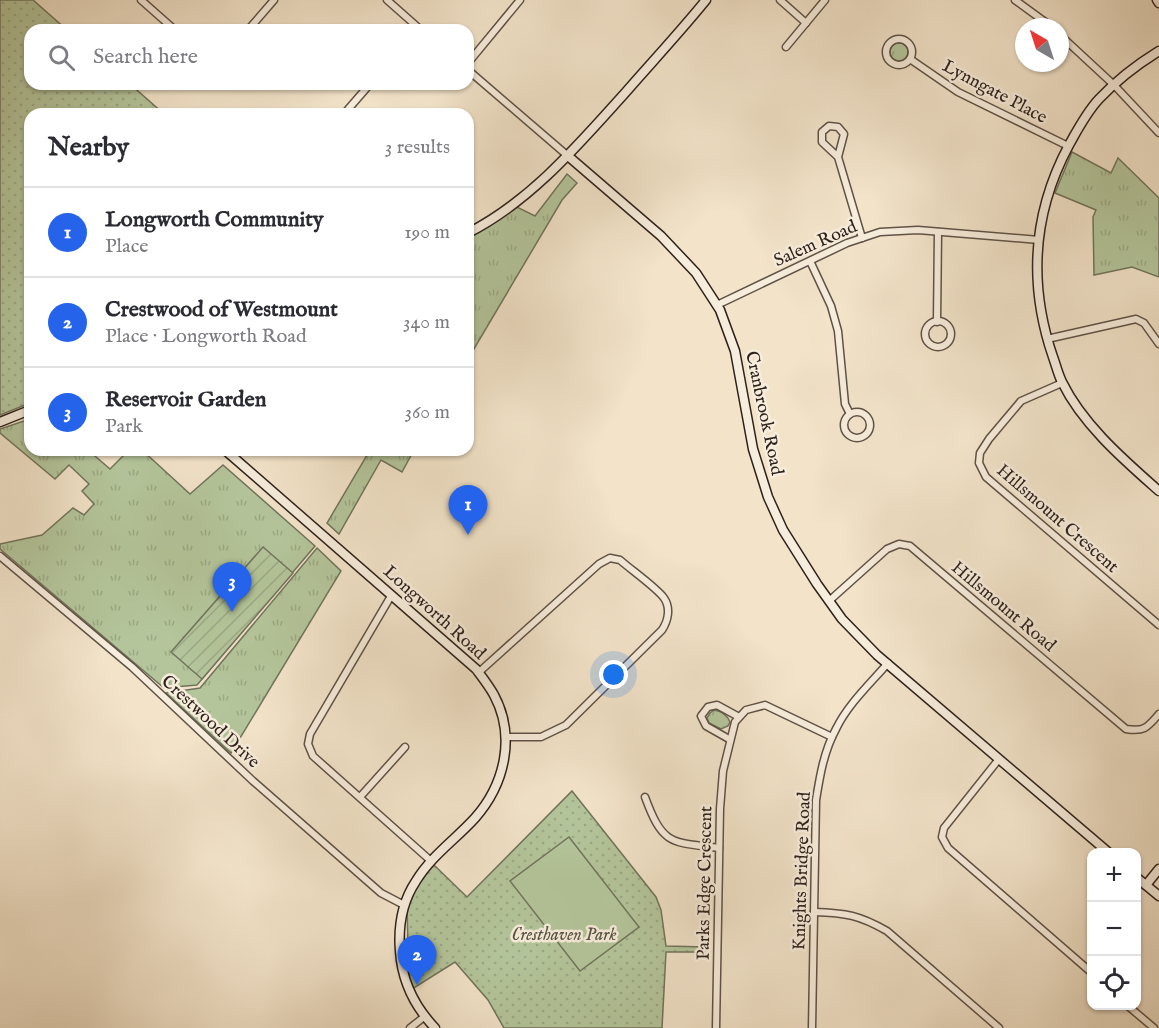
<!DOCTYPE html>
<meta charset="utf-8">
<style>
body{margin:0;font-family:"IM FELL English",serif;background:#f7f7f7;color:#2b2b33}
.controls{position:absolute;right:18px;bottom:18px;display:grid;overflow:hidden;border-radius:12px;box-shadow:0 2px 4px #0004}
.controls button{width:54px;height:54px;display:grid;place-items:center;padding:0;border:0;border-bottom:2px solid #e1e1e2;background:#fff;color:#2b2b33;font:30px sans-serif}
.compass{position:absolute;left:1015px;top:18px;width:54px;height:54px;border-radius:50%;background:#fff;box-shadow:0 2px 4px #0004;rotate:321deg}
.you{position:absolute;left:614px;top:675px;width:21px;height:21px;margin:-15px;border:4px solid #fff;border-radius:50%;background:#1a73e8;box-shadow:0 0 0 9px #1a73e833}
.badge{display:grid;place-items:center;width:39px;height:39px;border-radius:50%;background:#2563eb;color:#fff;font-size:20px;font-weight:700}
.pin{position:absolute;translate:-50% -50px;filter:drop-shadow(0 2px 3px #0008)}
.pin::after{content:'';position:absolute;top:32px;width:21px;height:18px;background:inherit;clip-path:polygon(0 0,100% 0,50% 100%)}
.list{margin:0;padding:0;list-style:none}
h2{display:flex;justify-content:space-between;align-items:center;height:78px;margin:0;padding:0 24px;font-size:26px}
h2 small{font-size:20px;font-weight:400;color:#7c7c81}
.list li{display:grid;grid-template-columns:39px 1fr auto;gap:18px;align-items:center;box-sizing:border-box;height:90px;padding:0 24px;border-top:2px solid #e1e1e2}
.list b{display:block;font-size:22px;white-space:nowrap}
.list p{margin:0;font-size:20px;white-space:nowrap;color:#7c7c81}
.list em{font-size:20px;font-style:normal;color:#7c7c81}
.icon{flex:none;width:33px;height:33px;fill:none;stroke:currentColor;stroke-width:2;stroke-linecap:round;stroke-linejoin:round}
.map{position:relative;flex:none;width:1159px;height:1028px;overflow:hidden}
.search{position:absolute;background:#fff;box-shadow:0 2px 4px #0004;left:24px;top:24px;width:450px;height:66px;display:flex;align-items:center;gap:15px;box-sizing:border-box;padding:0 21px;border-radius:18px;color:#7c7c81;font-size:22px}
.panel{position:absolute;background:#fff;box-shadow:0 2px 4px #0004;left:24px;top:108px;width:450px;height:348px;border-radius:18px}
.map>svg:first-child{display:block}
</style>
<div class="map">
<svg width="1159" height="1028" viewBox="0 0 1159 1028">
<defs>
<pattern id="grass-tufts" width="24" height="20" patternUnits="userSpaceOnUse" patternTransform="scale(1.5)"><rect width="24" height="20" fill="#b4c59b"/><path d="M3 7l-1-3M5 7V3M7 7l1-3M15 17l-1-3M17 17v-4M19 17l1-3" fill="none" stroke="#9ba985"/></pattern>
<pattern id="park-dots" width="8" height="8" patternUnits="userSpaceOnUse" patternTransform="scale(1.5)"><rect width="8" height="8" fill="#b4c59b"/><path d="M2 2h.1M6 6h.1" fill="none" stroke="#9ba985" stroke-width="1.8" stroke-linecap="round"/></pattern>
<pattern id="garden-furrows" width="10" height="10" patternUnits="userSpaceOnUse" patternTransform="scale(1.5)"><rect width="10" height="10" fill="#b4c59b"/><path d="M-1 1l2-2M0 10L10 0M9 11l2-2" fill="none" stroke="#9ba985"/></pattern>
</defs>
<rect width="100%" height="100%" fill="#f2e3c9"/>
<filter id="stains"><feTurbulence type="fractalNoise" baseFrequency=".00333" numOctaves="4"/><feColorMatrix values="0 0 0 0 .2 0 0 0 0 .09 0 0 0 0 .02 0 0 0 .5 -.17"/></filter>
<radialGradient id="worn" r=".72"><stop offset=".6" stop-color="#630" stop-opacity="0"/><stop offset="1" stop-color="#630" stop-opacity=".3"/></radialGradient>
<g fill="url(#grass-tufts)" stroke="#71745c" stroke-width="1.5">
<circle cx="899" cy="52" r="9"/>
<polygon points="1072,152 1111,173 1118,158 1159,198 1159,277 1132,267 1094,275 1093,217 1096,210 1055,193"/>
<polygon points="567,174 577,183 562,200 468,359 468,236 517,207 535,216"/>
<polygon points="30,419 30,450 88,450 110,469 129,450 142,450 190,494 223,465 315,546 197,685 164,688 0,549 0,544 42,535 73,508 84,515 94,504 82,491 89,484 69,465 55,479 0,433 0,429"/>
<polygon points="370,450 414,450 402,472 381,460 339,534 327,523"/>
<polygon points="317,548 341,571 231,753 166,693 200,688"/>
<path d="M714,710C722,711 727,715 730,722L728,726L721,729L709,723L707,718L710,713Z"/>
</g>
<g fill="url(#park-dots)" stroke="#71745c" stroke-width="1.5">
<polygon points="0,0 33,0 67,30 30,30 30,84 130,84 164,114 30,114 30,403 0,415"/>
<polygon points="572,791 656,897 661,910 666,946 706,947 706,952 666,952 662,1028 504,1028 488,1000 455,962 409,991 407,905 423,876 434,865 467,897"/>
</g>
<polygon fill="url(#garden-furrows)" stroke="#71745c" stroke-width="1.5" points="263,547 293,573 202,679 171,652"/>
<polygon fill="#b4c59b" stroke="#71745c" stroke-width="1.5" points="569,837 639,927 580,971 510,881"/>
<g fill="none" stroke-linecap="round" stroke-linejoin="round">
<g stroke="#5f5247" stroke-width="9">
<g id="street">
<polyline points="141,0 175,30"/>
<polyline points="387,0 421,30"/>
<polyline points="780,0 806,23"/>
<polyline points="1015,0 1052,27"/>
<polyline points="248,30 274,0"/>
<polyline points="1060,35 1114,85 1159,133"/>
<circle cx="899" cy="52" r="13"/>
<polyline points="786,47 825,0"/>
<polyline points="910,59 958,92 1068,146"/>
<polyline points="468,63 520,0"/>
<polyline points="468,70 568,156"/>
<polyline points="344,114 370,84"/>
<polyline points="838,157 844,134 838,127 829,126 822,132 822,142 838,157 862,238"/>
<polyline points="810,261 831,306 838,331 845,404 850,414"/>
<polyline points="717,305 847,243 880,232 918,230 1039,240"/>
<circle cx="938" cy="334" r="13"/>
<polyline points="937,322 938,232"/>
<polyline points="1047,339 1136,319 1144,323 1159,344"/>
<polyline points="1062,383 1021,401 989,439 980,453 979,463 986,477 1159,625"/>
<circle cx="857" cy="425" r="13"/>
<polyline points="0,556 132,667 253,781 381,893 404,905"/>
<polyline points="391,596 310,734 308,744 313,756 431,861"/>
<path d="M829,601L887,549L899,544L910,546L1126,729C1144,732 1147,728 1159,714"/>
<path d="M478,673L599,564L610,558L620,560C630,569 657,588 664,598C671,608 668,621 662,630L566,725L541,737H505"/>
<polyline points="729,739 706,726 701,716 708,707 717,705 739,717"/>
<polyline points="999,759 944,828 942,837 948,848 1092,973"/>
<polyline points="360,797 405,747"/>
<path d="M645,797C663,846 671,842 719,848"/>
<path d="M814,912C846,913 859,915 887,931L999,1028"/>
<polyline points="1128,1006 1154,1028"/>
<polyline points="410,1028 424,1017"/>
<polyline points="716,1028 720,809 723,771 735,722 746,710 765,705 832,737"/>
<path d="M812,1028L816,800C820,775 824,751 836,729C848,704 870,684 888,663"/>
</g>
</g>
<g stroke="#2e221c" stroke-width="11">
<g id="secondary">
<polyline points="1157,0 1159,3"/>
<path d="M1159,51C1138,64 1116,81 1099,99C1086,113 1078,129 1069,145C1032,214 1028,284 1053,357C1056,365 1058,374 1062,382C1083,425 1124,460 1159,491"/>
<polyline points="568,156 661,236 696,273 720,310 735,351 753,449 768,497 783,530 817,584 842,619 877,655 1108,852"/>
<path d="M468,233C531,201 579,144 625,93C652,62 680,32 706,0"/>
<polyline points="0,422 30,410"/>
<path d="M225,450L476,669C482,677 489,686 494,695C516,736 505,784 475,818C456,839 431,856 416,881C402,902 398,926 400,951C402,981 414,1006 435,1028"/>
<polyline points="1136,877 1159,896"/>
<polyline points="1146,885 1159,869"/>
</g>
</g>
<use href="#street" stroke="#f7eddc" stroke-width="6"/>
<use href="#secondary" stroke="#f7eddc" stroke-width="8"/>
</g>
<g text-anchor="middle" stroke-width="5" stroke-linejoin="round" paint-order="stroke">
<g font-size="18" fill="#2e221c" stroke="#f7eddc">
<text transform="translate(995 91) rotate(28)" y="6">Lynngate Place</text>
<text transform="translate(815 243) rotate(-24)" y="6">Salem Road</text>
<text transform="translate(765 413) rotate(78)" y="6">Cranbrook Road</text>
<text transform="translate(1058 518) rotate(41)" y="6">Hillsmount Crescent</text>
<text transform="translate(1004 606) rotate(40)" y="6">Hillsmount Road</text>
<text transform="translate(435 612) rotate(42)" y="6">Longworth Road</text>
<text transform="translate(211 721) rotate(43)" y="6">Crestwood Drive</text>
<text transform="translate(801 871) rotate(-88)" y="6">Knights Bridge Road</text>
<text transform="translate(704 883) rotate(-89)" y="6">Parks Edge Crescent</text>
</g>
<g font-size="18" font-style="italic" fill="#565342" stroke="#f7eddc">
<text x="564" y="940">Cresthaven Park</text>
</g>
</g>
<rect width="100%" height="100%" filter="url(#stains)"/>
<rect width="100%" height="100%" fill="url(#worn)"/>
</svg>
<div class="controls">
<button>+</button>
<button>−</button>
<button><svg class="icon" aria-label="locate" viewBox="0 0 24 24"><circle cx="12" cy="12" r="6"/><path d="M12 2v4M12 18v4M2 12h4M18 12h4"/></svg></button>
</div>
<svg class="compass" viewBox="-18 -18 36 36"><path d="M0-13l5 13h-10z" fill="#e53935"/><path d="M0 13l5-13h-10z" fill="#7c7c81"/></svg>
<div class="you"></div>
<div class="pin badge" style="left:468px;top:535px">1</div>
<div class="pin badge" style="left:417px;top:985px">2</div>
<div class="pin badge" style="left:232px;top:612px">3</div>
<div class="search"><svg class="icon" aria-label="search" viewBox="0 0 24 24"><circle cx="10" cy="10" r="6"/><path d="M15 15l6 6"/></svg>Search here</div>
<section class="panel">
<h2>Nearby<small>3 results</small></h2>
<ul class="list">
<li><span class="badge">1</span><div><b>Longworth Community</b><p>Place</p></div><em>190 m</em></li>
<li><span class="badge">2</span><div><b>Crestwood of Westmount</b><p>Place · Longworth Road</p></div><em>340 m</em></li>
<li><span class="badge">3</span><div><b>Reservoir Garden</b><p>Park</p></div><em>360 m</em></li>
</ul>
</section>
</div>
